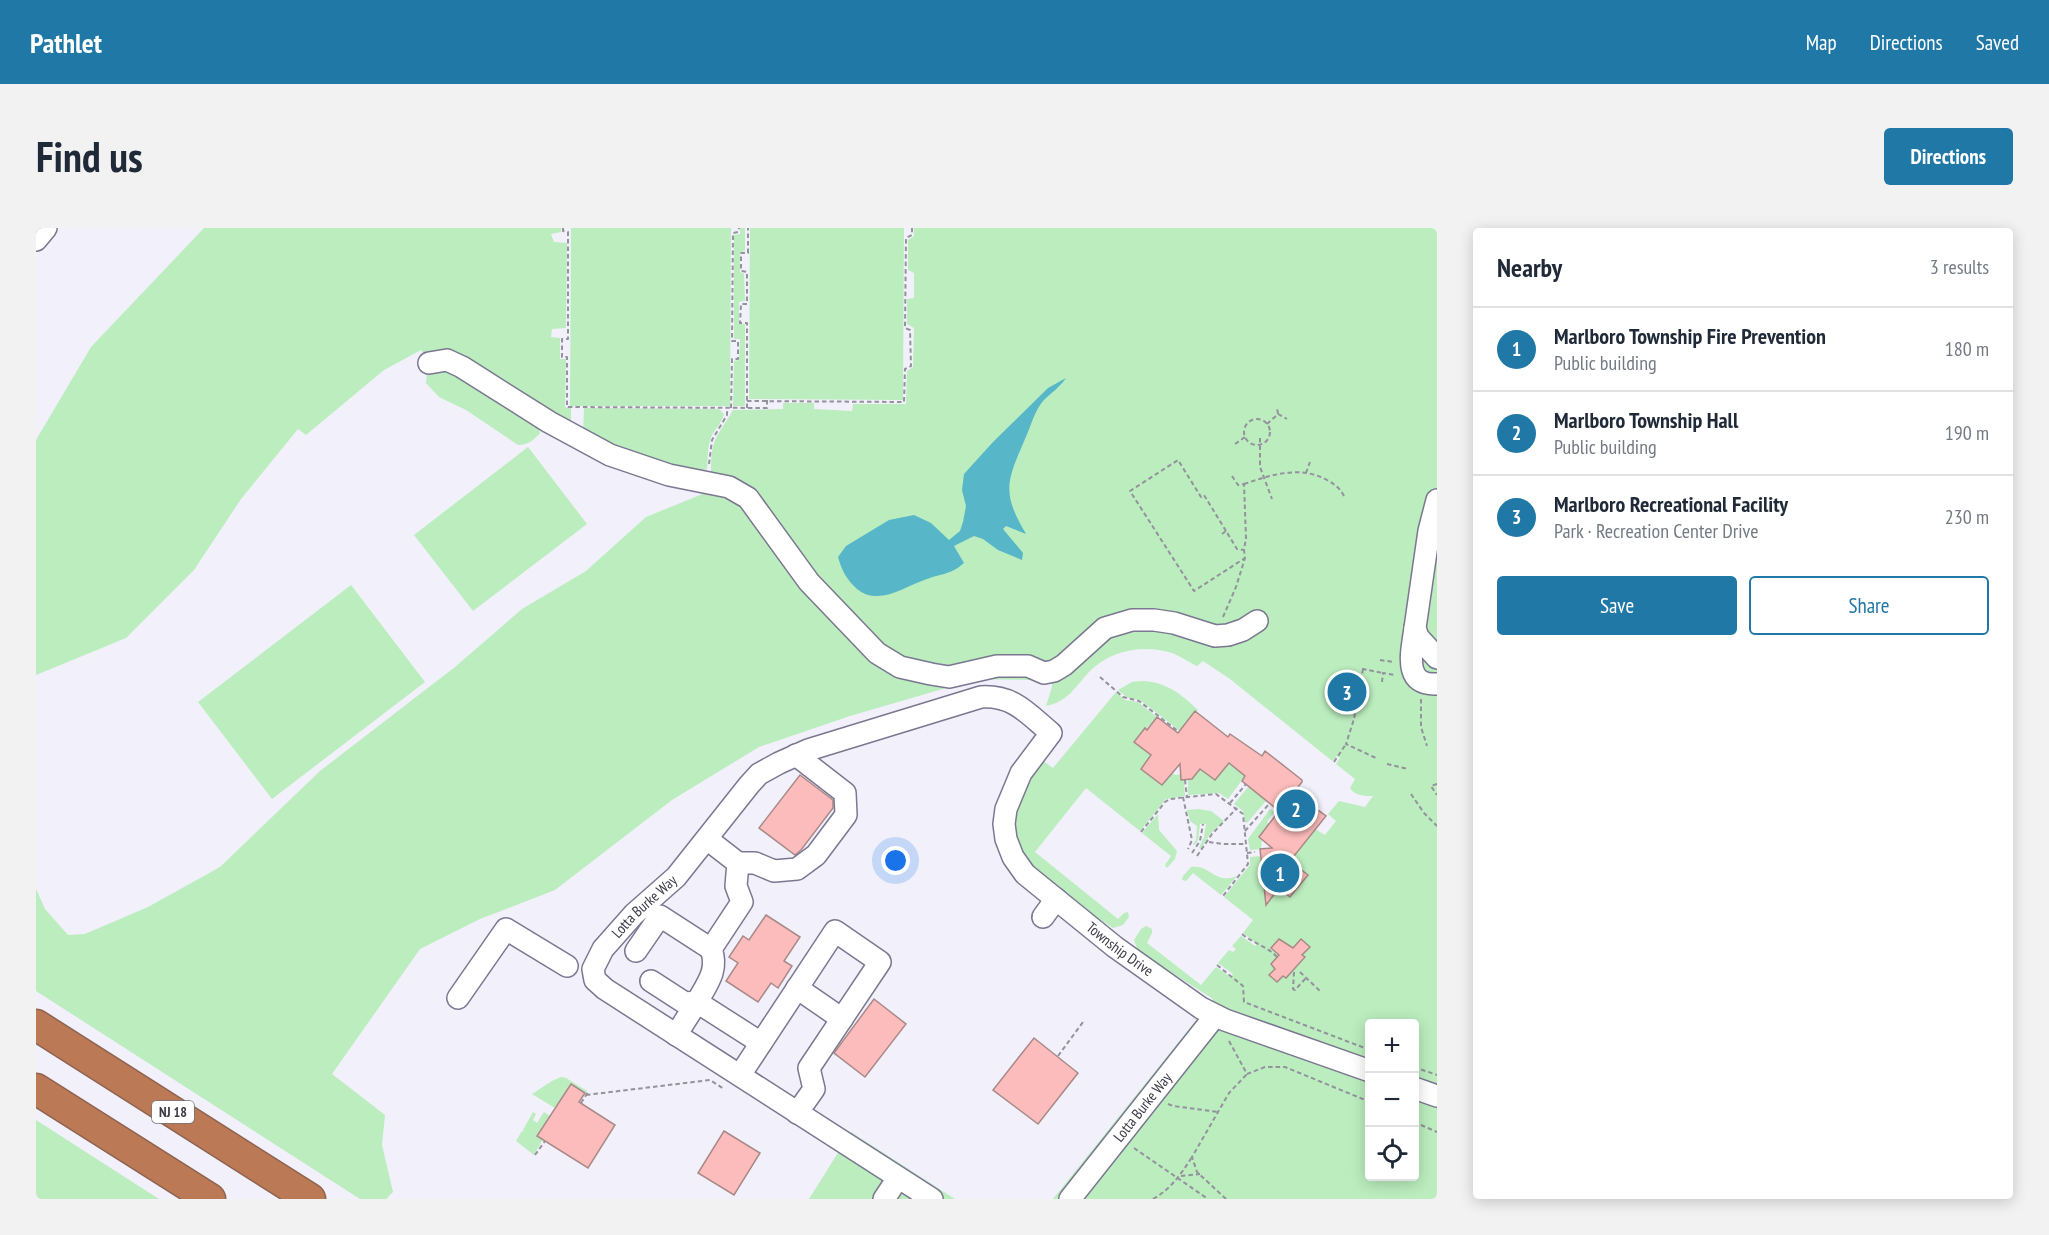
<!DOCTYPE html>
<meta charset="utf-8">
<style>
body{margin:0;font-family:"PT Sans Narrow",sans-serif;background:#f2f2f3;color:#1f2937}
.controls{position:absolute;right:18px;bottom:18px;display:grid;overflow:hidden;border-radius:6px;box-shadow:0 3px 15px #0003}
.controls button{width:54px;height:54px;display:grid;place-items:center;padding:0;border:0;border-bottom:2px solid #e0e1e3;background:#fff;color:#1f2937;font:30px sans-serif}
.you{position:absolute;left:860px;top:633px;width:21px;height:21px;margin:-15px;border:4px solid #fff;border-radius:50%;background:#1a73e8;box-shadow:0 0 0 9px #1a73e833}
.badge{display:grid;place-items:center;width:39px;height:39px;border-radius:50%;background:#2078a7;color:#fff;font-size:20px;font-weight:700}
.pin{position:absolute;translate:-50% -50%;border:3px solid #fff;box-shadow:0 2px 6px #0006}
.list{margin:0;padding:0;list-style:none}
h2{display:flex;justify-content:space-between;align-items:center;height:78px;margin:0;padding:0 24px;font-size:26px}
h2 small{font-size:20px;font-weight:400;color:#747a83}
.list li{display:grid;grid-template-columns:39px 1fr auto;gap:18px;align-items:center;box-sizing:border-box;height:84px;padding:0 24px;border-top:2px solid #e0e1e3}
.list b{display:block;font-size:22px;white-space:nowrap}
.list p{margin:0;font-size:20px;white-space:nowrap;color:#747a83}
.list em{font-size:20px;font-style:normal;color:#747a83}
.actions{display:flex;gap:12px;padding:18px 24px}
.actions a{flex:1;padding:14px 0;border:2px solid #2078a7;border-radius:6px;text-align:center;font-size:21px;color:#2078a7}
.actions .main{background:#2078a7;color:#fff}
.icon{flex:none;width:33px;height:33px;fill:none;stroke:currentColor;stroke-width:2;stroke-linecap:round;stroke-linejoin:round}
.map{position:relative;flex:none;width:1401px;height:971px;overflow:hidden;border-radius:6px}
header{display:flex;align-items:center;gap:36px;box-sizing:border-box;height:84px;padding:0 30px;background:#2078a7;color:#fff}
header strong{font-size:28px}
nav{display:flex;gap:33px;margin-inline-start:auto;font-size:21px}
.intro{display:flex;align-items:center;justify-content:space-between;box-sizing:border-box;height:144px;padding:0 36px}
h1{margin:0;font-size:42px}
.button{padding:15px 27px;border-radius:6px;background:#2078a7;color:#fff;font-size:21px;font-weight:700}
main{display:flex;gap:36px;padding:0 36px}
aside{flex:1;background:#fff;border-radius:6px;box-shadow:0 3px 15px #0003}
.map>svg:first-child{display:block}
</style>
<header>
<strong>Pathlet</strong>
<nav><a>Map</a><a>Directions</a><a>Saved</a></nav>
</header>
<div class="intro"><h1>Find us</h1><a class="button">Directions</a></div>
<main>
<div class="map">
<svg width="1401" height="971" viewBox="0 0 1401 971">
<rect width="100%" height="100%" fill="#f1f0fb"/>
<g fill="#bbedbe" fill-rule="evenodd">
<polygon points="168,0 525,0 525,4 515,6 518,14 531,15 530,100 516,101 515,109 524,110 524,131 530,131 529,179 535,180 535,200 390,129 385,122 348,142 270,207 262,201 205,271 158,342 90,410 0,447 0,212 55,119"/>
<polygon points="535,0 695,0 694,178 534,178"/>
<polygon points="704,0 709,0 709,23 704,24 704,44 708,46 709,73 703,74 703,95 709,96 709,178 697,178 698,133 703,132 704,111 698,111 698,7 704,6"/>
<polygon points="714,0 868,0 867,172 713,171"/>
<path d="M878,0H1401V971H1017L1177,771L1102,723L1098,712L1105,701L1110,698L1116,701V705L1111,715L1165,757L1180,739L1195,749L1197,746L1182,735L1193,722L1197,724L1200,721L1196,718L1205,708L1219,718L1221,716L1207,705L1217,692L1188,669L1214,637V629L1226,628L1227,633L1229,636L1226,640L1230,676L1243,660L1255,669L1272,647L1254,633L1279,601L1289,607L1300,593L1292,586L1303,573L1329,579L1337,568C1329,568 1319,568 1314,560L1319,551L1300,536L1304,530L1301,528L1297,533L1295,532L1194,451L1167,433L1161,438C1153,434 1144,428 1136,425C1107,416 1074,422 1053,444C1038,460 1033,473 1010,478L1016,459L1015,450C1030,448 1039,435 1048,425C1074,397 1106,396 1141,402L1117,383L1087,387L1055,402L1024,435L1001,452L941,451L814,488L723,519L636,572L519,662L444,691L384,721L296,846L349,887L346,917L357,964L350,971H324L0,763V661L9,681L32,707L49,706L112,679L184,639L284,543L419,439L486,381L550,343L610,289L674,263L705,267L722,280L726,278C717,255 697,251 675,246C675,208 680,212 697,182L747,181V175H778V181L816,183L817,176H870L871,143L877,139L878,100L871,96V71L878,70V45L872,42V12L878,8ZM1334,796H1378V948H1334Z"/>
<path d="M413,140L501,193L504,205C498,212 492,217 482,217L430,182L403,169L390,155L391,145L404,141Z"/>
<path d="M548,180L683,181L688,186C686,194 680,200 676,207C671,218 672,229 671,241L664,244L647,242L547,207Z"/>
<polygon points="492,219 551,296 437,383 378,307"/>
<polygon points="315,357 389,454 236,571 162,474"/>
<path d="M1106,453C1130,454 1144,465 1162,482L1144,503L1104,472L1092,470L1082,462L1096,454Z"/>
<polygon points="1080,464 1089,472 1102,474 1121,489 1098,514 1115,527 1105,541 1126,557 1136,545 1139,547 1145,546 1145,552 1148,552 1149,568 1130,571 1104,603 1050,560 999,624 1082,691 1088,685 1092,684 1093,689 1087,697 1077,700 1051,683 999,642 984,623 978,601 982,568 1006,532 1017,540"/>
<polygon points="1193,535 1209,548 1192,571 1183,565 1152,567 1152,545 1162,543 1164,541 1179,552"/>
<polygon points="1213,558 1235,567 1211,595 1209,594 1207,583 1198,576"/>
<polygon points="1162,581 1175,583 1188,593 1174,606 1165,621 1163,620 1168,609 1170,596 1164,596 1162,612 1159,617 1157,616 1160,612 1161,598 1154,593 1151,582"/>
<polygon points="1234,581 1238,584 1231,594 1233,596 1223,609 1226,612 1225,621 1214,622 1212,611"/>
<polygon points="1122,586 1123,602 1141,623 1139,631 1131,640 1129,637 1135,628 1106,605"/>
<path d="M1155,639C1175,636 1178,657 1201,648L1185,667L1157,645L1150,653L1146,652L1147,648Z"/>
<polygon points="525,849 530,850 551,863 549,865 535,856 519,880 496,866 516,853"/>
<polygon points="497,884 500,886 497,892 501,895 508,884 514,888 501,907 507,911 498,927 480,913 486,903 488,904 487,902"/>
<polygon points="0,892 123,971 0,971"/>
<polygon points="815,904 919,971 773,971"/>
</g>
<path fill="#57b6c7" d="M1030,150C1024,159 1015,165 1007,173C998,184 995,198 989,211C971,253 965,264 990,306L970,298L967,301L987,325L986,332L962,322L947,311L938,308L918,318L928,335C914,347 907,345 891,351C869,358 843,379 821,361C811,352 806,343 802,329L810,318L853,292L878,287L895,295L913,312L924,303L927,294L930,278L926,262L928,246L957,214L1012,160Z"/>
<g fill="#fcbcbb" stroke="#a98988" stroke-width="1.5">
<polygon points="1159,483 1192,509 1194,506 1226,528 1229,523 1266,552 1266,554 1258,564 1290,588 1254,633 1272,647 1254,669 1243,660 1230,677 1224,621 1236,620 1223,609 1243,583 1206,553 1209,548 1193,535 1179,552 1164,541 1156,551 1145,552 1144,536 1126,557 1105,541 1115,527 1098,514 1109,500 1111,502 1121,489 1142,505"/>
<polygon points="764,547 797,572 797,580 765,622 759,627 723,600"/>
<polygon points="730,687 764,709 748,733 756,738 742,760 735,755 722,774 690,753 702,735 693,729 707,708 713,712"/>
<polygon points="1243,711 1257,720 1265,711 1274,719 1266,727 1269,729 1250,750 1247,748 1241,754 1233,747 1239,741 1235,736 1243,727 1235,720"/>
<polygon points="838,771 870,796 829,849 798,825"/>
<polygon points="998,810 1042,845 1002,896 957,862"/>
<polygon points="535,856 549,865 543,874 579,897 552,940 501,908"/>
<polygon points="688,903 724,925 698,967 662,945"/>
</g>
<g fill="none" stroke-linecap="round" stroke-linejoin="round">
<g stroke="#7b7791" stroke-width="24">
<g id="minor">
<polyline points="0,12 10,0"/>
<polyline points="393,135 411,132 426,139 513,194 574,227 633,247 693,259 712,270 773,354 841,425 864,439 895,446 913,449 961,438 992,438 1008,445 1018,443 1028,437 1069,400 1096,392 1118,392 1138,395 1179,408 1192,407 1207,402 1221,393"/>
<polyline points="1401,272 1393,303 1379,400 1382,409 1401,430"/>
<path d="M1379,400C1376,423 1366,458 1401,456"/>
<polyline points="702,635 719,635 738,643 761,641 780,627 810,587 809,565 760,527"/>
<polyline points="1007,689 1020,671"/>
<polyline points="600,723 624,688 675,721 706,674 700,658 702,635 671,611"/>
<path d="M615,753L649,775L661,774C671,756 683,742 675,721"/>
<polyline points="761,760 806,791"/>
<polyline points="422,770 470,701 531,738"/>
<polyline points="640,807 661,774 725,815"/>
<polyline points="704,847 799,703 844,734 773,840 778,861 761,885"/>
<polyline points="1378,860 1401,868"/>
<polyline points="848,971 862,950"/>
<path id="s1" d="M896,971L569,761L559,752L557,741L567,721L598,686L640,649L713,557L723,546L743,535L772,522L945,469C978,467 992,486 1015,505L985,545L970,581L968,596L970,611L977,629L989,646L1079,719L1165,780L1189,792L1334,843"/>
<path id="s2" d="M1034,971L1179,788"/>
</g>
</g>
<g stroke="#8e6350" stroke-width="33">
<g id="highway">
<polyline points="0,797 274,971"/>
<polyline points="0,861 174,971"/>
</g>
</g>
<g stroke="#93929d" stroke-width="2" stroke-dasharray="4.5 3" stroke-linecap="butt">
<polyline points="527,0 527,3 532,4 532,111 526,111 526,129 531,129 531,179 731,180 731,171"/>
<polyline points="711,173 868,174 869,141 875,138 874,102 869,100 870,10 876,7 876,0"/>
<polyline points="695,180 696,131 702,131 702,113 696,113 697,5 702,4 703,0"/>
<polyline points="711,180 711,95 704,95 705,76 711,76 711,44 705,43 705,25 712,25 712,0"/>
<polyline points="1242,186 1251,191"/>
<circle cx="1221" cy="204" r="13"/>
<polyline points="1231,196 1242,186 1241,180"/>
<polyline points="1224,210 1224,239 1236,271"/>
<polyline points="1199,216 1209,209"/>
<polyline points="673,236 676,212 691,187 691,181"/>
<polyline points="1270,245 1274,234"/>
<polyline points="1196,248 1202,257 1208,256 1210,310 1213,310"/>
<path d="M1208,256C1235,247 1264,237 1291,252C1298,256 1304,260 1308,268"/>
<polyline points="1190,303 1168,267 1165,269 1142,232 1094,263 1158,363 1209,330"/>
<polyline points="1186,306 1190,303 1201,321 1208,322"/>
<polyline points="1187,389 1200,359 1209,330 1208,322 1210,310"/>
<polyline points="1344,432 1358,434"/>
<polyline points="1327,440 1327,441 1347,445"/>
<polyline points="1327,441 1318,491 1310,516 1340,530"/>
<polyline points="1064,449 1087,469 1103,473 1143,504"/>
<polyline points="1346,454 1347,445 1359,447"/>
<polyline points="1385,471 1385,499 1391,518"/>
<polyline points="1298,534 1310,516"/>
<polyline points="1351,536 1372,541"/>
<polyline points="1149,552 1151,569"/>
<polyline points="1401,556 1395,558 1401,567"/>
<polyline points="1375,566 1388,585 1401,598"/>
<polyline points="1147,569 1156,612 1152,621"/>
<polyline points="1194,575 1210,556"/>
<polyline points="1209,603 1233,576"/>
<polyline points="1105,604 1129,574 1134,571 1180,566 1207,586 1212,636 1187,668"/>
<polyline points="1173,614 1187,616 1210,616"/>
<polyline points="1156,625 1164,613 1167,596"/>
<polyline points="1211,625 1219,624"/>
<polyline points="1161,628 1176,606 1201,580"/>
<path d="M1206,706C1218,716 1231,718 1241,729"/>
<polyline points="1181,737 1207,758 1208,774 1334,822"/>
<polyline points="1258,744 1257,761 1259,762 1270,750"/>
<polyline points="1264,744 1285,764"/>
<polyline points="1193,813 1211,846 1229,839 1249,839 1334,874"/>
<polyline points="1022,828 1047,794"/>
<polyline points="1378,839 1401,847"/>
<polyline points="550,867 674,852 688,861"/>
<polyline points="545,875 552,864"/>
<polyline points="1132,876 1137,878 1182,884"/>
<polyline points="1378,894 1401,904"/>
<polyline points="1098,920 1172,971"/>
<polyline points="499,927 509,913"/>
<polyline points="1145,948 1164,946"/>
<path d="M1117,971C1135,961 1145,946 1156,929"/>
<polyline points="1190,971 1161,944 1156,929 1193,865 1211,846"/>
</g>
<use href="#minor" stroke="#fff" stroke-width="21"/>
<use href="#highway" stroke="#bb7956" stroke-width="30"/>
</g>
<g text-anchor="middle" stroke-width="6" stroke-linejoin="round" paint-order="stroke">
<rect fill="#fff" stroke="#76747d" stroke-width="1.5" x="116" y="873" width="42" height="22" rx="4.5"/>
<g font-size="14" font-weight="bold" fill="#3b3945">
<text x="137" y="889">NJ 18</text>
</g>
<g font-size="15" fill="#3b3945" stroke="#fff">
<text dy="5" stroke="none"><textPath href="#s1" startOffset="495">Lotta Burke Way</textPath></text>
<text dy="5" stroke="none"><textPath href="#s1" startOffset="1268">Township Drive</textPath></text>
<text dy="5" stroke="none"><textPath href="#s2" startOffset="117">Lotta Burke Way</textPath></text>
</g>
</g>
</svg>
<div class="controls">
<button>+</button>
<button>−</button>
<button><svg class="icon" aria-label="locate" viewBox="0 0 24 24"><circle cx="12" cy="12" r="6"/><path d="M12 2v4M12 18v4M2 12h4M18 12h4"/></svg></button>
</div>
<div class="you"></div>
<div class="pin badge" style="left:1244px;top:645px">1</div>
<div class="pin badge" style="left:1260px;top:581px">2</div>
<div class="pin badge" style="left:1311px;top:464px">3</div>
</div>
<aside>
<h2>Nearby<small>3 results</small></h2>
<ul class="list">
<li><span class="badge">1</span><div><b>Marlboro Township Fire Prevention</b><p>Public building</p></div><em>180 m</em></li>
<li><span class="badge">2</span><div><b>Marlboro Township Hall</b><p>Public building</p></div><em>190 m</em></li>
<li><span class="badge">3</span><div><b>Marlboro Recreational Facility</b><p>Park · Recreation Center Drive</p></div><em>230 m</em></li>
</ul>
<div class="actions"><a class="main">Save</a><a>Share</a></div>
</aside>
</main>
